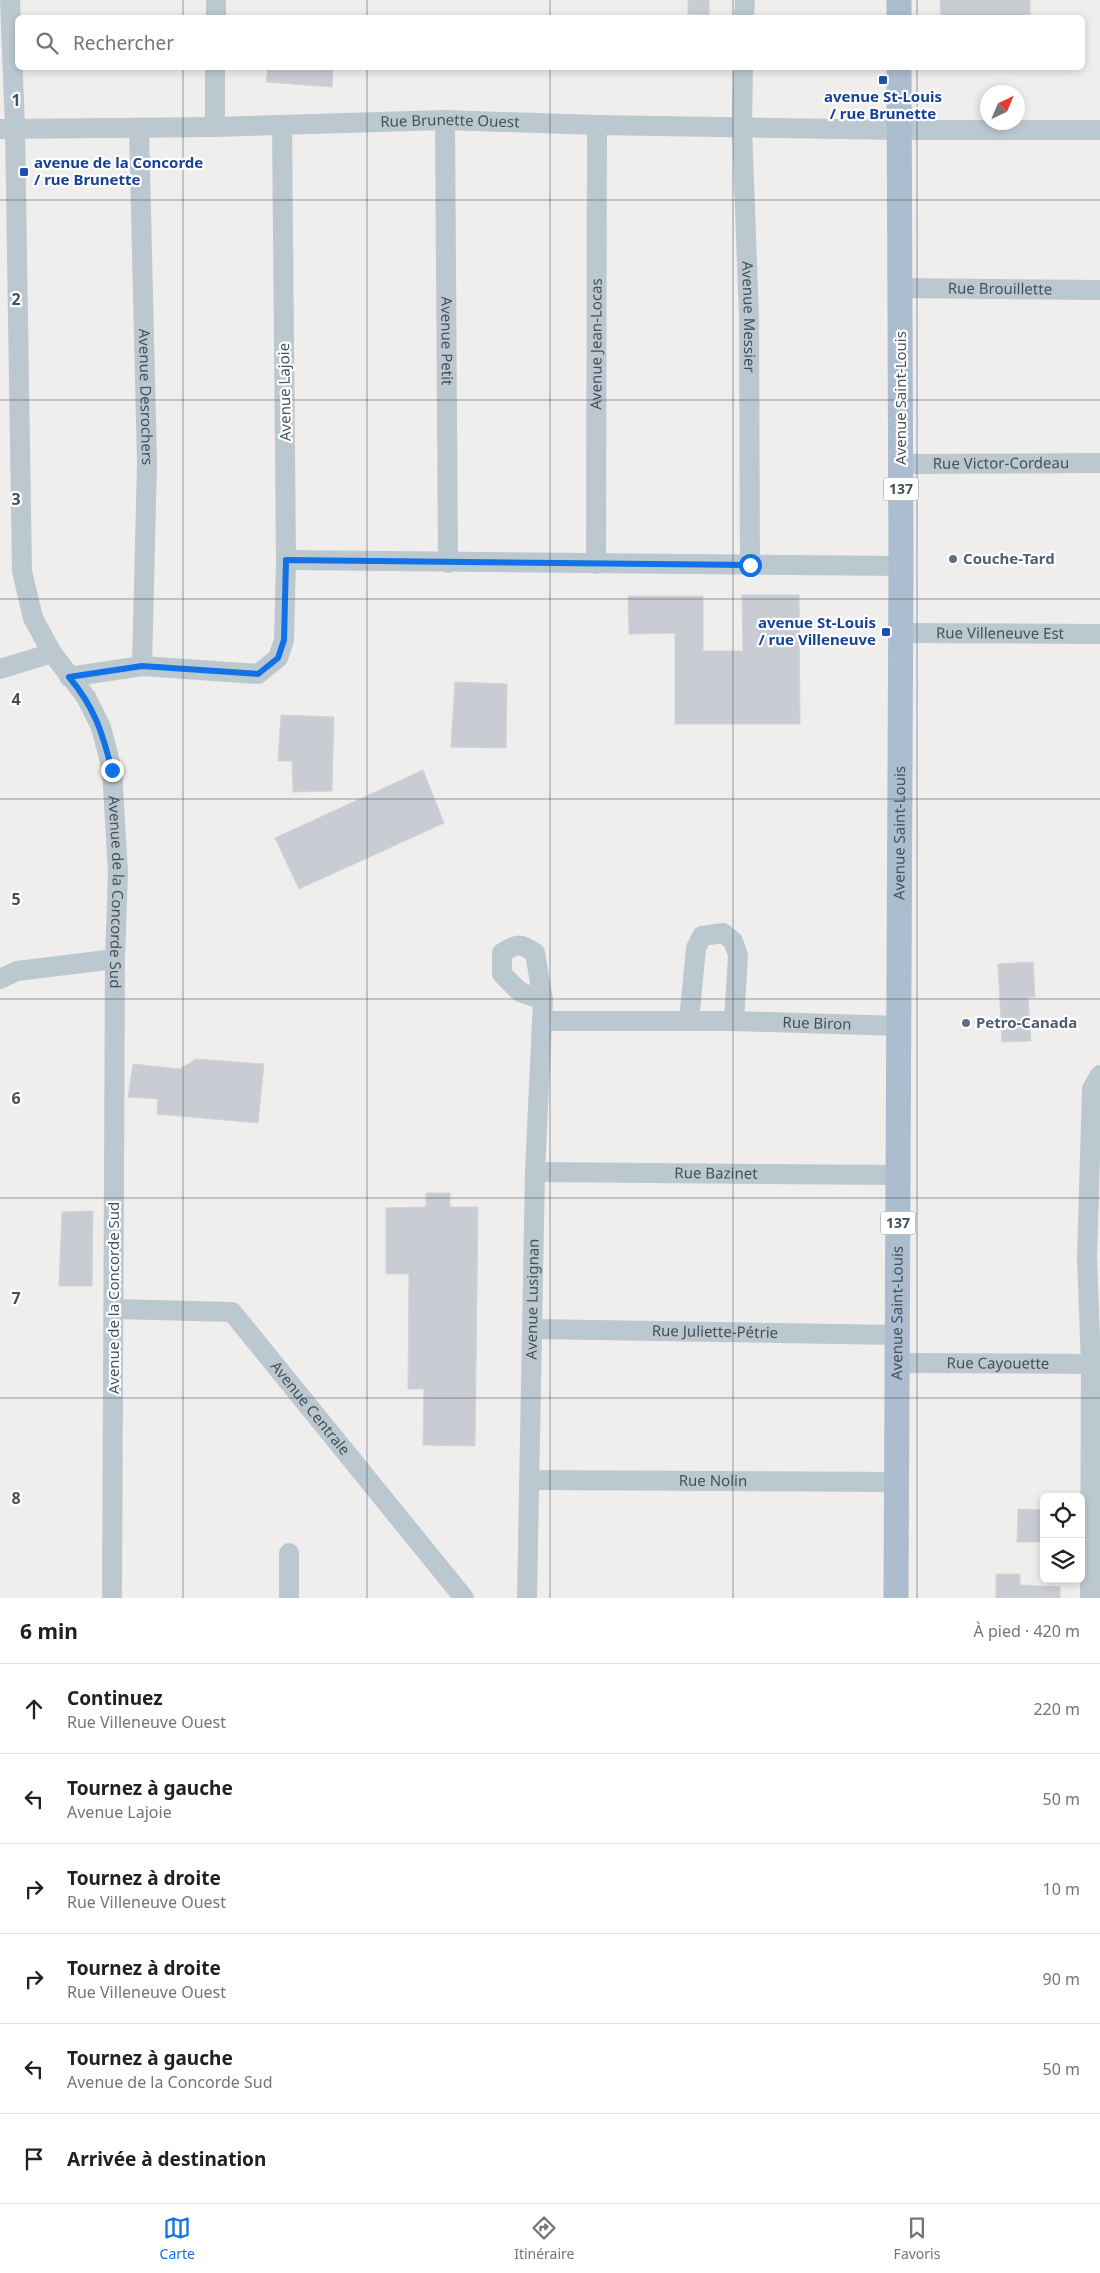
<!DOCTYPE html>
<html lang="fr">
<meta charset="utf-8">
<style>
body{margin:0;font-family:"Noto Sans",sans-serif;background:#f2f2f2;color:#202124}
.controls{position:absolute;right:15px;bottom:15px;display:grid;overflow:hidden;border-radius:8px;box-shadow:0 2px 8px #0003}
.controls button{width:45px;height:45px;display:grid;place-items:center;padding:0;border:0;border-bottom:1px solid #e0e0e0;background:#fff;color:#202124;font:25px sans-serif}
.compass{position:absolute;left:980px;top:85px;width:45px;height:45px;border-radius:50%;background:#fff;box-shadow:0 2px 8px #0003;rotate:44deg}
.stop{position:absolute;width:15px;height:15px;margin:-11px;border:4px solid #1072e6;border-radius:50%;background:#fff}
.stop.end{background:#1072e6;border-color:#fff;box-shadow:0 1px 5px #0008}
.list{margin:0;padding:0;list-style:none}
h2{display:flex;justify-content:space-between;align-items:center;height:65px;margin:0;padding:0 20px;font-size:21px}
h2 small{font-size:16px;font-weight:400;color:#757577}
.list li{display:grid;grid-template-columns:32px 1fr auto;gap:15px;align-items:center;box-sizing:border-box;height:90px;padding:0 20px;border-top:1px solid #e0e0e0}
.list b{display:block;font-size:19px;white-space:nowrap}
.list p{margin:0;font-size:16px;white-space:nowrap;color:#757577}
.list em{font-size:16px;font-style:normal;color:#757577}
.icon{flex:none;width:28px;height:28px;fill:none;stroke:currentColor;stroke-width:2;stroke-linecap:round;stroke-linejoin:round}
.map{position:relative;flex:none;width:1100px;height:1598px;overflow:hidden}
.search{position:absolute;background:#fff;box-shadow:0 2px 8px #0003;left:15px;right:15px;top:15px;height:55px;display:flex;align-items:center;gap:12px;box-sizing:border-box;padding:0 18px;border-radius:8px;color:#757577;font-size:19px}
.sheet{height:605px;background:#fff}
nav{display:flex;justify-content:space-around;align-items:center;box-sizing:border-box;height:70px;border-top:1px solid #e0e0e0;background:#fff;font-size:14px;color:#757577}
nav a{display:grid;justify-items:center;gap:2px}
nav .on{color:#1072e6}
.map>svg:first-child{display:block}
</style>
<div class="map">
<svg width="1100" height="1598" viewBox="0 0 1100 1598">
<rect width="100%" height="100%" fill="#f0eded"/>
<g fill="#c9ccd2" stroke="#d0d3d9">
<polygon points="688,0 709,0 709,15 688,14"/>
<polygon points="940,0 1030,0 1030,18 941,18"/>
<polygon points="268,68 333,68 332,87 266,82"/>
<polygon points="742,595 799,595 800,724 675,724 675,633 629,634 628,596 703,596 703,651 743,651"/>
<polygon points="455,682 507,684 506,748 451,747"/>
<polygon points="281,715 334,717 332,791 293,792 292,761 278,761"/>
<polygon points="423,770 444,823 299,889 275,838"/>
<polygon points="1033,962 1035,997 1028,997 1031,1041 1002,1042 998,964"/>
<polygon points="196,1059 264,1064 258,1123 157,1114 158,1099 128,1097 133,1064 180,1069"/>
<polygon points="426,1193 450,1193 450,1207 478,1207 475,1446 423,1445 424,1389 408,1389 409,1274 386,1274 386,1208 426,1207"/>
<polygon points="93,1211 92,1286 59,1286 62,1212"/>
<polygon points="1018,1509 1044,1510 1044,1542 1017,1542"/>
<polygon points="996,1574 1020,1574 1020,1585 1060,1587 1060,1598 996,1598"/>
</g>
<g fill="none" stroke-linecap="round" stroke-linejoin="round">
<g stroke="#bcc8d0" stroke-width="20">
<path id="s1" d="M10,0L15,128L22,571L33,618L52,653L86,697L101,727L112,770L118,872L115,959L112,1598"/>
<polyline points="216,18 216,0"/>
<polyline points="744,18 745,0"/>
<path id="s2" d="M743,68L742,127L749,317L750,565"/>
<path id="s3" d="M445,120L448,563"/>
<polyline points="215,127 215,68"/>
<path id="s4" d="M139,128L147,463L142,666"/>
<path id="s5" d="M0,129L215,127L445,120L597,125L899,130H1100"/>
<path id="s6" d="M900,288L1100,290"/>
<path id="s7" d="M901,464L1100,463"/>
<polyline points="286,560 901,566"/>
<path id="s8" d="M596,564L597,125"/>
<path id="s9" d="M901,633L1100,634"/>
<polyline points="0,669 52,653"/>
<polyline points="69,677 142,666 258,674 278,658 284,640 286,560 282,125"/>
<polyline points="0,979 17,971 115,959"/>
<path id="s10" d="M542,1021H734L899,1026"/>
<polyline points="689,1021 696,948 702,936 723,933 733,941 738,955 734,1021"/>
<path id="s11" d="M535,1172L898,1175"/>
<path id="s12" d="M114,1309L232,1312L464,1598"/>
<path id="s13" d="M534,1329L897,1335"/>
<path id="s14" d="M897,1363L1100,1364"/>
<path id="s15" d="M529,1480L896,1482"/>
<polyline points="289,1598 289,1553"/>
<path id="s16" d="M527,1598L535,1172L542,1021L543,1000L535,953C521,943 517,943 502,953V974L520,992L543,1000"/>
<polyline points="1090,1598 1091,1364 1087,1258 1092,1089 1100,1075"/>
</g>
<g stroke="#abbdce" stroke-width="25">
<polyline points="899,0 899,18"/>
<path id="s17" d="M896,1598L901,566L899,68"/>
</g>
</g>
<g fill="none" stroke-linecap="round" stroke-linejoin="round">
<path stroke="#1072e6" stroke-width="6" d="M112,770C102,732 95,708 69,677L142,666L258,674L278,658L284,640L286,560L750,565"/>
</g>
<path fill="none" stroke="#44515b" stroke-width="1" stroke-opacity="0.55" d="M183,0V18M367,0V18M550,0V18M733,0V18M917,0V18M183,68V1598M367,68V1598M550,68V1598M733,68V1598M917,68V1598M0,200H1100M0,400H1100M0,599H1100M0,799H1100M0,999H1100M0,1198H1100M0,1398H1100"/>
<g fill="#1a4fb4" stroke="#fff" stroke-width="2">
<rect x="878" y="75" width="10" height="10" rx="2.5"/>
<rect x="19" y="167" width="10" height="10" rx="2.5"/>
<rect x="881" y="627" width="10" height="10" rx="2.5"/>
</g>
<g fill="#5c6f8a" stroke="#fff" stroke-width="2">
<circle cx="953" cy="559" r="5"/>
<circle cx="966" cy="1023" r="5"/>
</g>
<g text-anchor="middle" stroke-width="4.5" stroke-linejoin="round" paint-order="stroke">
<g fill="#fff" stroke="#7c858c" stroke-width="1">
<rect x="883.5" y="477.5" width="35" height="23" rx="4"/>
<rect x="880.5" y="1211.5" width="35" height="23" rx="4"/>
</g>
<g font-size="14" font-weight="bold" fill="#44515b">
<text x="901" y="494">137</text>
<text x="898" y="1228">137</text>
</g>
<g font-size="15" font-weight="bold" fill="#164399" stroke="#fff">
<text x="883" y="102">avenue St-Louis<tspan x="883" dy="17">/ rue Brunette</tspan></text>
<text x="34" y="168" text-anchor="start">avenue de la Concorde<tspan x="34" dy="17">/ rue Brunette</tspan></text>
<text x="876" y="628" text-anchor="end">avenue St-Louis<tspan x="876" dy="17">/ rue Villeneuve</tspan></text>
</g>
<g font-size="15" fill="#44515b" stroke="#fff">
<text dy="5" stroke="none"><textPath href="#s5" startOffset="450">Rue Brunette Ouest</textPath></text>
<text dy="5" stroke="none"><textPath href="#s6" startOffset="100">Rue Brouillette</textPath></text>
<text dy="5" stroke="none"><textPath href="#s2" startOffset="249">Avenue Messier</textPath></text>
<text dy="5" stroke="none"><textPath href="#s3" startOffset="221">Avenue Petit</textPath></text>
<text dy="5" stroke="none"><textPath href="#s8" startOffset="220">Avenue Jean-Locas</textPath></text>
<text transform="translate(285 392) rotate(-91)" y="5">Avenue Lajoie</text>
<text dy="5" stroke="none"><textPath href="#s4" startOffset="269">Avenue Desrochers</textPath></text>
<text transform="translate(901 398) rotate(-90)" y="5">Avenue Saint-Louis</text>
<text dy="5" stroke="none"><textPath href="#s7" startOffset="100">Rue Victor-Cordeau</textPath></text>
<text dy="5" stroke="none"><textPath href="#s9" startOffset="99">Rue Villeneuve Est</textPath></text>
<text dy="5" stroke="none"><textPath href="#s17" startOffset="765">Avenue Saint-Louis</textPath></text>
<text dy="5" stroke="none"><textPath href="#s1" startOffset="915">Avenue de la Concorde Sud</textPath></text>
<text dy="5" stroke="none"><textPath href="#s10" startOffset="275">Rue Biron</textPath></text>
<text dy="5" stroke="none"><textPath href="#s11" startOffset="181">Rue Bazinet</textPath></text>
<text transform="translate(114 1298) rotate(-90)" y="5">Avenue de la Concorde Sud</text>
<text dy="5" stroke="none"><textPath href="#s16" startOffset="299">Avenue Lusignan</textPath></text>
<text dy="5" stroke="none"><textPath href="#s17" startOffset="285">Avenue Saint-Louis</textPath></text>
<text dy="5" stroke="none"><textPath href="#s13" startOffset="181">Rue Juliette-Pétrie</textPath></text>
<text dy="5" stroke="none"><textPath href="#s14" startOffset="101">Rue Cayouette</textPath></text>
<text dy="5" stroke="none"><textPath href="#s12" startOffset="242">Avenue Centrale</textPath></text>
<text dy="5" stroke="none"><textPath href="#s15" startOffset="184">Rue Nolin</textPath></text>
</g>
<g font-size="15" font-weight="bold" fill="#4e5e75" stroke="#fff" text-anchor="start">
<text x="963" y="564">Couche-Tard</text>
<text x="976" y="1028">Petro-Canada</text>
</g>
</g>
<g font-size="16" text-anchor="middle" font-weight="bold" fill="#44515b" stroke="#fff" stroke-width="4.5" stroke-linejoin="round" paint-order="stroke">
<text x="16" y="106">1</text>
<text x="16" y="305">2</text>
<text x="16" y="505">3</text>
<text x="16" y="705">4</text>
<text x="16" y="905">5</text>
<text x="16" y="1104">6</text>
<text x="16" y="1304">7</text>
<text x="16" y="1504">8</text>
</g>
</svg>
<div class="controls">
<button><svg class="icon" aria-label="locate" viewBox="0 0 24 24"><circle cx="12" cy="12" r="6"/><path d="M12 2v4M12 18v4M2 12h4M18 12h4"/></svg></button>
<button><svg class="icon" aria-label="layers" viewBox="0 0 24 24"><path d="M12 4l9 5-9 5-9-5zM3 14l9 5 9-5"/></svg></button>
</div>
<svg class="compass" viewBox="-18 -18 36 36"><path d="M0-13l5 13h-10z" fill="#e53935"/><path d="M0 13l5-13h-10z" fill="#757577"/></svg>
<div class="stop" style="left:750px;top:565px"></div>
<div class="stop end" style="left:112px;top:770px"></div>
<div class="search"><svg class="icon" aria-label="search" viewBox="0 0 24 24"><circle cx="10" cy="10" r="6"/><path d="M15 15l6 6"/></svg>Rechercher</div>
</div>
<section class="sheet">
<h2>6 min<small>À pied · 420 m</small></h2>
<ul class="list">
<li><svg class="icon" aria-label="ahead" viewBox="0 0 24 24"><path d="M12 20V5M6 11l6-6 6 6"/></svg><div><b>Continuez</b><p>Rue Villeneuve Ouest</p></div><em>220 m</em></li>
<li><svg class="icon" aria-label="left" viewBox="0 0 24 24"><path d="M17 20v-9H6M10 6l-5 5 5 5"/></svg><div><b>Tournez à gauche</b><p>Avenue Lajoie</p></div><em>50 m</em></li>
<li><svg class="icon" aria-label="right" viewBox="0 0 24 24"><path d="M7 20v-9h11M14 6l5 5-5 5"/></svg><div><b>Tournez à droite</b><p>Rue Villeneuve Ouest</p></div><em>10 m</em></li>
<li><svg class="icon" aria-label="right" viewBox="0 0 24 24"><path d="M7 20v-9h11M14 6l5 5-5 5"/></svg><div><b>Tournez à droite</b><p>Rue Villeneuve Ouest</p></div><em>90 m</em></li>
<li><svg class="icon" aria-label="left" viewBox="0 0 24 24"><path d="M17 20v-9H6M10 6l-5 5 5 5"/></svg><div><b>Tournez à gauche</b><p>Avenue de la Concorde Sud</p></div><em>50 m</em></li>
<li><svg class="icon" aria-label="arrive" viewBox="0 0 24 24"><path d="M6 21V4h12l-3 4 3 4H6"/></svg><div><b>Arrivée à destination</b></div></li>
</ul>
</section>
<nav>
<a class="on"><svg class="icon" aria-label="map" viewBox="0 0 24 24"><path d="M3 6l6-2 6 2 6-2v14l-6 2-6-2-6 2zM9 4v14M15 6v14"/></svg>Carte</a>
<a><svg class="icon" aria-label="directions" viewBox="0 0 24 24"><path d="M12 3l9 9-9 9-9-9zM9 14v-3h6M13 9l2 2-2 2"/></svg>Itinéraire</a>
<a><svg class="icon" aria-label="saved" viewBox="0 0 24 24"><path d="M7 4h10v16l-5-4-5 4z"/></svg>Favoris</a>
</nav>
